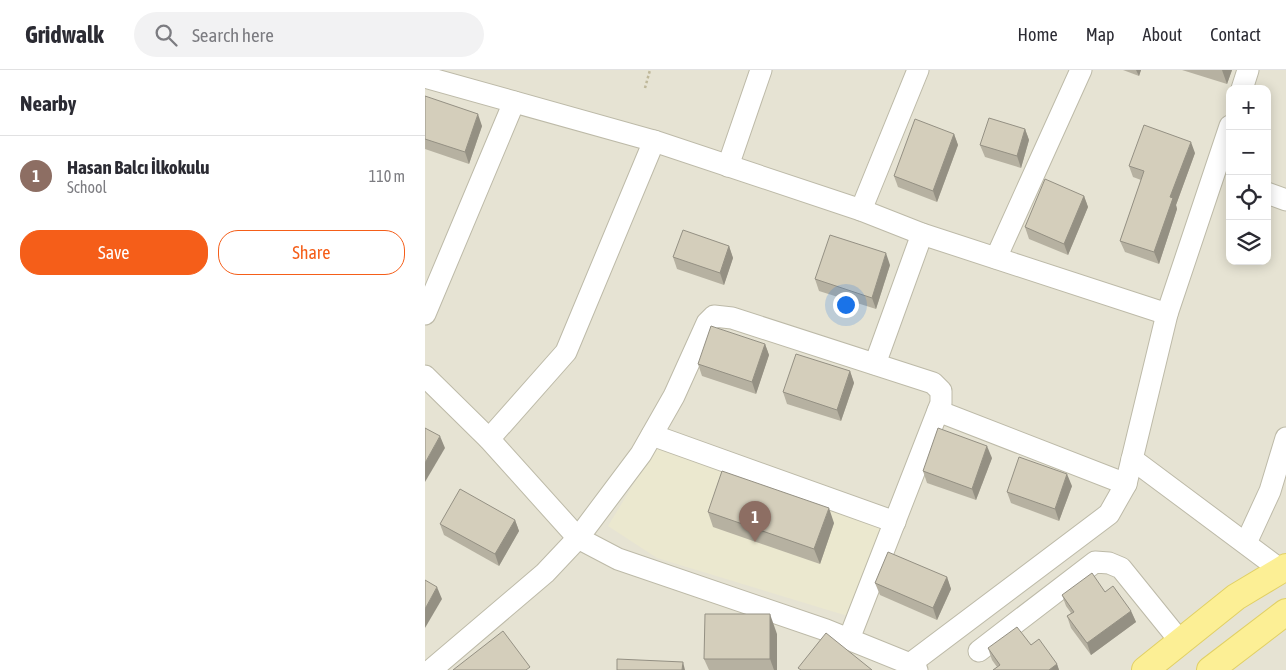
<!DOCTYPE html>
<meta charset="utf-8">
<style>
body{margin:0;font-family:"Asap Condensed",sans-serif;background:#f2f2f3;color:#2b2b33}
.controls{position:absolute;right:15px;top:15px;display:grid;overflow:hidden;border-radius:10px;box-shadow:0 2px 12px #0003}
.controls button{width:45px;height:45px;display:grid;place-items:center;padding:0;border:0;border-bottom:1px solid #e1e1e2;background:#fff;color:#2b2b33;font:25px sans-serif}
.you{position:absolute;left:420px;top:234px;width:18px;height:18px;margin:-12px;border:4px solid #fff;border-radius:50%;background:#1a73e8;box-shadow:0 0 0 8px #1a73e833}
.badge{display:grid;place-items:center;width:32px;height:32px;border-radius:50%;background:#f55e19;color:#fff;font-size:16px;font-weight:700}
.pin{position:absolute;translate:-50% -41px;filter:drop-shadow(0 1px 2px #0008)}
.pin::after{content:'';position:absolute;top:26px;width:18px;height:15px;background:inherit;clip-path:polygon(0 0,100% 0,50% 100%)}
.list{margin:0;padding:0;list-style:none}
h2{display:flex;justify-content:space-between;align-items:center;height:65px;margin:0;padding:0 20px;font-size:21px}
h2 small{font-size:16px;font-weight:400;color:#7c7c81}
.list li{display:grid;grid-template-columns:32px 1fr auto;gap:15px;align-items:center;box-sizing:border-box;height:80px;padding:0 20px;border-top:1px solid #e1e1e2}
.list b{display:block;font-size:19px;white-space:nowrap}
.list p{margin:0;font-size:16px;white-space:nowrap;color:#7c7c81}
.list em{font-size:16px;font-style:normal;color:#7c7c81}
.actions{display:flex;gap:10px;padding:15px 20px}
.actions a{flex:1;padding:11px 0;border:1px solid #f55e19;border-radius:20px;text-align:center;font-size:18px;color:#f55e19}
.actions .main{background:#f55e19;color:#fff}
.icon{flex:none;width:28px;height:28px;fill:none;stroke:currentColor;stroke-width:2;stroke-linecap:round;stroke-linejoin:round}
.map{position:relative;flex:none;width:861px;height:600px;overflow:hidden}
header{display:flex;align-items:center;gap:30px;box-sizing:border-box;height:70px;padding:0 25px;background:#fff;border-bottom:1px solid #e1e1e2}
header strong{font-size:24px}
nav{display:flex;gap:28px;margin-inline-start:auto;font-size:18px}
.search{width:350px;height:45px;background:#f2f2f3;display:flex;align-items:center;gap:12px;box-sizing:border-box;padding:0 18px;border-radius:28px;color:#7c7c81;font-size:19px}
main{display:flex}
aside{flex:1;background:#fff}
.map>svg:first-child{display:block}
</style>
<header>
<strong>Gridwalk</strong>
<div class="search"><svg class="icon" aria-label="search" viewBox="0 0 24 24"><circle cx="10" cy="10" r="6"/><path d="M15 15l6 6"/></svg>Search here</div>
<nav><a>Home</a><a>Map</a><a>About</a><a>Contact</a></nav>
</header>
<main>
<aside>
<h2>Nearby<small></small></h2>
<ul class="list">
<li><span class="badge" style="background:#8d6e63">1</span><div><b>Hasan Balcı İlkokulu</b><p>School</p></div><em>110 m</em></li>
</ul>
<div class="actions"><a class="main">Save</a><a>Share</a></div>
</aside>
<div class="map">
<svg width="861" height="600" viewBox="0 0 861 600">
<rect width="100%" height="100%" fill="#f2f0e5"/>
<path fill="#e6e3d3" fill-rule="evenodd" d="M0,0H861V600H0ZM805,19H842V191H805Z"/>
<polygon fill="#ebe8cf" points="236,369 460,455 426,547 232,488 183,456"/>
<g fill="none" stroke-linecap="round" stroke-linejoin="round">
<g stroke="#bdbaa8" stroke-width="23">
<g id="minor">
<polyline points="0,7 229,71 436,140 497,164 742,244"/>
<polyline points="817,19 823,0"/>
<polyline points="303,96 336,0"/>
<polyline points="842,123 861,130"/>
<polyline points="436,140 493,0"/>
<polyline points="571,188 656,0"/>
<polyline points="0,244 89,32"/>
<polyline points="450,294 497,164"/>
<polyline points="0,306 64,369 153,468 193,489 401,560 485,594 492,600"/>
<polyline points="513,341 701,414"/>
<polyline points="227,365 470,452"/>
<polyline points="64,369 141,282 229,71"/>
<polyline points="707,389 856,500"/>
<polyline points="821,473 845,421 861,368"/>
<polyline points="554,581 670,492 684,493 696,498 755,571"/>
<polyline points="485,594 684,444 701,414 742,244 805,56"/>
<polyline points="6,600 120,503 153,468 216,384 249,326 282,253 289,246 307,248 508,313 516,321 516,333 424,569"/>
</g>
</g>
<g stroke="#e1d065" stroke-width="28">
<g id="major">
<polyline points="720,600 811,527 861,497"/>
<polyline points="785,600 861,542"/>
</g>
</g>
<polyline stroke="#bfb89a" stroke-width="2.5" stroke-dasharray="2.5 2.5" stroke-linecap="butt" points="220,18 225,0"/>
<use href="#minor" stroke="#fff" stroke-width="21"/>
<use href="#major" stroke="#fcef95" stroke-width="26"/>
</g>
<g fill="#b6b1a1">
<polygon points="698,0 716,0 714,6"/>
<polygon points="757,0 807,0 802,14"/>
<polygon points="0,26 57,56 44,94 0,79"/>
<polygon points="600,59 604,70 596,98 560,87 555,75"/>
<polygon points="529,64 533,75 512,132 473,117 469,106"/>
<polygon points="770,83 751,135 752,139 734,194 700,182 695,171 716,110 708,107 704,96"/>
<polygon points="659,126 663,137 643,185 604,169 600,157"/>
<polygon points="304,176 308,188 299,215 252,199 248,187"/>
<polygon points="465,195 451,239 394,221 390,209"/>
<polygon points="340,274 344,285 331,324 277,306 273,294"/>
<polygon points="425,301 429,313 416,351 362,334 358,322"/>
<polygon points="567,388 551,430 502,413 498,401"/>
<polygon points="647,416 634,451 586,433 582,422"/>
<polygon points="283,442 409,453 395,494 288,457"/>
<polygon points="90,450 94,461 74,496 19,465 15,454"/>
<polygon points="522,507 526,519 512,550 455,525 450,513"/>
<polygon points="680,522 706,541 711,552 666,585 646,558 642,546 646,543 641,536 637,525"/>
<polygon points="352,564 352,600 284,600 279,589"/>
<polygon points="606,575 632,594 634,600 568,600 572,597 567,590 563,578"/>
</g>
<g fill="#949083">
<polygon points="711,0 716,0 714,6"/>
<polygon points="797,0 807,0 802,14"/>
<polygon points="53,44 57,56 44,94 40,82"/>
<polygon points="600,59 604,70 596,98 592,86"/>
<polygon points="529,64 533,75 512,132 508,121"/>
<polygon points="766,72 770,83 751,135 752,139 734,194 729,182 745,127"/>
<polygon points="659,126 663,137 643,185 639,174"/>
<polygon points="304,176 308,188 299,215 295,203"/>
<polygon points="461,183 465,195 451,239 447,228"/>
<polygon points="340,274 344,285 331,324 327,312"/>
<polygon points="425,301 429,313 416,351 412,340"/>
<polygon points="15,366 20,378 0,412 0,393"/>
<polygon points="562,376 567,388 551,430 547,419"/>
<polygon points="642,404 647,416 634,451 630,439"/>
<polygon points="404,438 409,453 395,494 389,479"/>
<polygon points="90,450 94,461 74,496 70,484"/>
<polygon points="522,507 526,519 512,550 508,538"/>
<polygon points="12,517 17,529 0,558 0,539"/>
<polygon points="706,541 711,552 666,585 662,573"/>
<polygon points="345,544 352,564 352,600 349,600 345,589"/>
<polygon points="258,592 260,600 257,600"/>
<polygon points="632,594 634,600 624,600"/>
</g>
<g fill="#d4cebb" stroke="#949083">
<polygon points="0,26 53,44 40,82 0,69"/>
<polygon points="564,48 600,59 592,86 555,75"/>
<polygon points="490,49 529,64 508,121 469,106"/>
<polygon points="719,55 766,72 745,127 748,128 729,182 695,171 719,101 704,96"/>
<polygon points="620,109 659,126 639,174 600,157"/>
<polygon points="258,160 304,176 295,203 248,187"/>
<polygon points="405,165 461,183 447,228 390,209"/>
<polygon points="286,256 340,274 327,312 273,294"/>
<polygon points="371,284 425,301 412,340 358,322"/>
<polygon points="0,358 15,366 0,393"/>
<polygon points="513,358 562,376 547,419 498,401"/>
<polygon points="594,387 642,404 630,439 582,422"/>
<polygon points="297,401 404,438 389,479 283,442"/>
<polygon points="35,419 90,450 70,484 15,454"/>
<polygon points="463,482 522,507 508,538 450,513"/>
<polygon points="667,503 680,522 688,516 706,541 662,573 642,546 649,542 637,525"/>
<polygon points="0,510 12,517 0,539"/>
<polygon points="280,544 345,544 345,589 279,589"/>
<polygon points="592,557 606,575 614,569 632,594 624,600 568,600 575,595 563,578"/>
<polygon points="78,561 105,597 101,600 28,600"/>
<polygon points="401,563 447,600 376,600 373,598"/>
<polygon points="192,589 258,592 257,600 192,600"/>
</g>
</svg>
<div class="controls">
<button>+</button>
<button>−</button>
<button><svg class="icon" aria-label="locate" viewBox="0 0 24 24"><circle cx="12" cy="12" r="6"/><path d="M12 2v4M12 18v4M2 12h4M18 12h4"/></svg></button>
<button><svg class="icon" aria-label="layers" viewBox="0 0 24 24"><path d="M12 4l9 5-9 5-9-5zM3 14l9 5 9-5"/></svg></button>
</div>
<div class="you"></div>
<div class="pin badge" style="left:330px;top:472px;background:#8d6e63">1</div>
</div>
</main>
